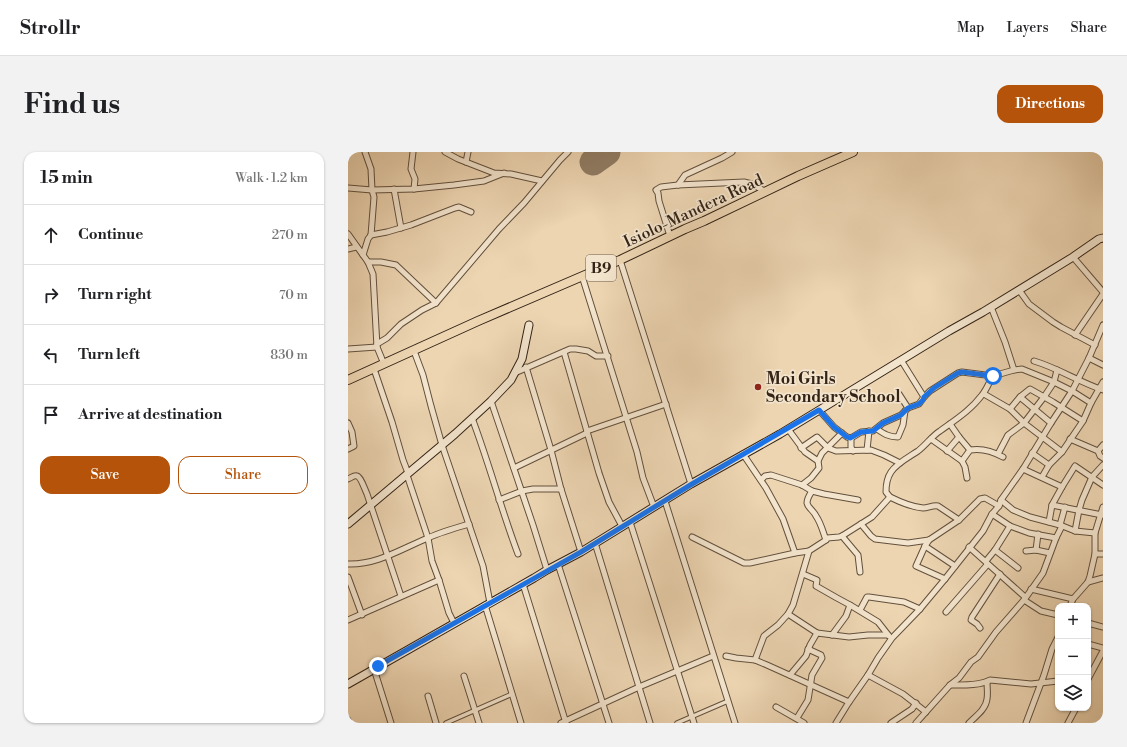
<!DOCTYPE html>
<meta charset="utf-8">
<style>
body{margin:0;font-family:"Libre Bodoni",serif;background:#f2f2f2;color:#202124}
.controls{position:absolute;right:12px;bottom:12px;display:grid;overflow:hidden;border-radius:8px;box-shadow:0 1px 3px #0004}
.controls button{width:36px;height:36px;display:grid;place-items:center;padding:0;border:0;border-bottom:1px solid #e0e0e0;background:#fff;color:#202124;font:20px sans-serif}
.stop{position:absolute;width:12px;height:12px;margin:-9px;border:3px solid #1a73e8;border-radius:50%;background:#fff}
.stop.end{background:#1a73e8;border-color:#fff;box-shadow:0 1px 4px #0008}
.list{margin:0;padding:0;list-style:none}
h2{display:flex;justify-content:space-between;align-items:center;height:52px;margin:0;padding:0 16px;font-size:17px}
h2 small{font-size:13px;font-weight:400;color:#757577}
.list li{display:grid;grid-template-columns:26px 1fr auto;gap:12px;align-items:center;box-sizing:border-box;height:60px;padding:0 16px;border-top:1px solid #e0e0e0}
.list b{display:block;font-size:15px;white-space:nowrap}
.list em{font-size:13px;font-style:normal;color:#757577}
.actions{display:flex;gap:8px;padding:12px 16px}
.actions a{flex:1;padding:9px 0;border:1px solid #b45309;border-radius:12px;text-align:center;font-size:14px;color:#b45309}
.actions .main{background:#b45309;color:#fff}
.icon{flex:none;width:22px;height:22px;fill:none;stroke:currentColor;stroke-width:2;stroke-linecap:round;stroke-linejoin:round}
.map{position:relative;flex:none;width:755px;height:571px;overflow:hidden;border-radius:12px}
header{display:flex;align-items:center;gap:24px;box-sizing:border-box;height:56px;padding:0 20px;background:#fff;border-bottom:1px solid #e0e0e0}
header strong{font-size:19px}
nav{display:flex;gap:22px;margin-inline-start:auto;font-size:14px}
.intro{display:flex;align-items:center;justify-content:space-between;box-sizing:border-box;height:96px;padding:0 24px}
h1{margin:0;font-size:28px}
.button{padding:10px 18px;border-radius:12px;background:#b45309;color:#fff;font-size:14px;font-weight:700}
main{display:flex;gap:24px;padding:0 24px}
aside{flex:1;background:#fff;border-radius:12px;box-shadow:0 1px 3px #0004}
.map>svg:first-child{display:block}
</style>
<header>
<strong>Strollr</strong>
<nav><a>Map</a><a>Layers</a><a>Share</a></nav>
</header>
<div class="intro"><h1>Find us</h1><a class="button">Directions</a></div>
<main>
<aside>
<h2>15 min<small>Walk · 1.2 km</small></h2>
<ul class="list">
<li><svg class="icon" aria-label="ahead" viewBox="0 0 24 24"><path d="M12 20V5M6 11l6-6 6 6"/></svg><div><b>Continue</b></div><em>270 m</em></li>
<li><svg class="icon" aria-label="right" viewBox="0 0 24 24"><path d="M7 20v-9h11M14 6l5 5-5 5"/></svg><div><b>Turn right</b></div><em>70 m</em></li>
<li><svg class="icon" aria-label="left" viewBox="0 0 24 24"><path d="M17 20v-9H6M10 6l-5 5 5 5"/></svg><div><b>Turn left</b></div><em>830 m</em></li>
<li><svg class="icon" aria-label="arrive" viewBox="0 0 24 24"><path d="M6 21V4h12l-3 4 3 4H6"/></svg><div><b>Arrive at destination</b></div></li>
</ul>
<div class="actions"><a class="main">Save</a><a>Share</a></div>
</aside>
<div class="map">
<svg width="755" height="571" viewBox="0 0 755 571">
<rect width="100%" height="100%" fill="#edd5b2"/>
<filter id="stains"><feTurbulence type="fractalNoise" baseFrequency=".005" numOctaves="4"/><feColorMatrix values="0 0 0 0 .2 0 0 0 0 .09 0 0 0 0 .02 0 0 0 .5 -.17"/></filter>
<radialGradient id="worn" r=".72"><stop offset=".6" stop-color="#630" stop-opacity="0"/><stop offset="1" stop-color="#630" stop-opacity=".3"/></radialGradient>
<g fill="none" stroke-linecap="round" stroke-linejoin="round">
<polyline stroke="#907c64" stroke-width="27" points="245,10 259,0"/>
<g stroke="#62503d" stroke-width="5.5">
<g id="pedestrian">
<polyline points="98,571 164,542"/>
<polyline points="329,571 380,549"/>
</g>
</g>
<g stroke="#62503d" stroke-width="7">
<g id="minor">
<polyline points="65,0 63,17 67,27 66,37"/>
<polyline points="97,0 110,7 146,21 163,22 194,29"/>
<polyline points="118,10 120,0"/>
<polyline points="330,33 337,23 374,6 384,0"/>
<polyline points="0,36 24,38 66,37 106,33 136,29 156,21"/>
<polyline points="46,37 53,76"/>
<polyline points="0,82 20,110 25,122 29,195 36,212"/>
<polyline points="23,83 39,80 63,73 107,56 111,55 123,60"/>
<polyline points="322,84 311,49 310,41 308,38 313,35 330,33 396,30 404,32 418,40"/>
<polyline points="0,97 8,95"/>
<polyline points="15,103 20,87 23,83 26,45 24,38 23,17 17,0"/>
<polyline points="725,105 755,140"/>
<polyline points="272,108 343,332"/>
<polyline points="20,110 33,110 48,113 88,151"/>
<polyline points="234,124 289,300 295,326 306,355"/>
<polyline points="671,138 681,152 705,170 713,175 747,193"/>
<polyline points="643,155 657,190 666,218"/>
<polyline points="727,183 755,142"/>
<polyline points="29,192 39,186 53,172 74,158 88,151 151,77 176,51 212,8 220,0"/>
<polyline points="0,197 29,195"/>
<polyline points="66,199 75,223 83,254 94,293 135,414 142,451"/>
<polyline points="216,200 251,321 261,350 274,374"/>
<polyline points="741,206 755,213"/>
<polyline points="553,208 576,245"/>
<path d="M686,209C710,216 731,230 755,238"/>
<polyline points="178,215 203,298 213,337 233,400"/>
<polyline points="26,217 44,270 55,308 60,321"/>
<polyline points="169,220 222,197 228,197 240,199 248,204 260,204"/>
<polyline points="551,242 560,256"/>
<polyline points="636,242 662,257 676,271 714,300"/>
<polyline points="672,245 703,271"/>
<polyline points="143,249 185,373 199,418"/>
<polyline points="662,257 672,245 682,237 705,250 735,269"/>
<polyline points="471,258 486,275 499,285 503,286 513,280 525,279 535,271 553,263 560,256 571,252 576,245 582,239 610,221 614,220 645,224 666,218 674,217 706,230 724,239 743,251"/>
<path d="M124,266C141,311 153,357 170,402"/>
<polyline points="0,271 4,280 6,294 0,297"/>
<polyline points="602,272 611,285 622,298"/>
<polyline points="440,277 457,300 470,309"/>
<path d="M529,277C536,282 541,285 550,285L555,273L557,259"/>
<polyline points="239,279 318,252"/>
<polyline points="503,286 503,295 505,299"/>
<polyline points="583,287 614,309 617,315 619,326"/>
<polyline points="722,287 750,299 752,304 755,306"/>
<polyline points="453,296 469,285 480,296 488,299 523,298 536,303 552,311"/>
<polyline points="519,298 521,279"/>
<polyline points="599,299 611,285"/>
<polyline points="750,299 755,293"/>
<polyline points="684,301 701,313"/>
<polyline points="395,302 418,336 435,367 447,401"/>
<polyline points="650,302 660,283 676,271 696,245 706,230 709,218"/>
<path d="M614,309L622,298C633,296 646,300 655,305"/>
<polyline points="166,316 239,281"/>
<polyline points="675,317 714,335"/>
<polyline points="59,323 80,386 84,409 91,428 101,461 106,471"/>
<polyline points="694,325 701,313 714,300 735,269 743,251 755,230"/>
<path d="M0,327C3,326 6,323 9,324C13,325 17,338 19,342L53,444"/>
<polyline points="413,328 417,324 423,323 454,333 464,339 476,342 510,348"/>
<polyline points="454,333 463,326 471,316 470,309 474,301 494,281"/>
<path d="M464,339C462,342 459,347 459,351C460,356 466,359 468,364C473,371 475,380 478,388"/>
<path d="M542,345C552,350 563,355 575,356C580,356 585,353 590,354L611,368"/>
<polyline points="151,348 174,339 185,337 213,337"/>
<polyline points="653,348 665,358 682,365 712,373 727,379 747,381"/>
<polyline points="317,349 387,571"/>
<polyline points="704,353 714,335 727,314 755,333"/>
<polyline points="644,362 662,374 681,381 708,386"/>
<polyline points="282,370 346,571"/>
<polyline points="701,370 704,353 754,363"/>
<polyline points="513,372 523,384 527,387 560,391 581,388 611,368 632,347 637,346 651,354"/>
<polyline points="712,373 717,355"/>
<polyline points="727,379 731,358 734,348 744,325 755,313"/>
<polyline points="494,384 510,403 512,420"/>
<polyline points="344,385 396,411 402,411 447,401 461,399"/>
<polyline points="581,388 577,394 568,414 597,427"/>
<polyline points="247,391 302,571"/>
<polyline points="577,394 607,414"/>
<polyline points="621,395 677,445"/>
<polyline points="647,398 670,416"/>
<polyline points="688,398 690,382"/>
<polyline points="678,399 688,398 702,401"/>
<polyline points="747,402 755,402"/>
<path d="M0,412C29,413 53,397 80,386C93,380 107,376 121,372"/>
<polyline points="210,412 261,571"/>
<polyline points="455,422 469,428 468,434 489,446 502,453 530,470 541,484"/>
<polyline points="0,425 14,463"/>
<polyline points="740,430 755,426"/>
<polyline points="175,432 218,571"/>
<polyline points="683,437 725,447"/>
<polyline points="676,448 693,459 710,463"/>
<polyline points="137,453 173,571"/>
<polyline points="722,454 725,447 733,438 740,430 742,424 747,402 747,381 755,355"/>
<polyline points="512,458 519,445 521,445 556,450 572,457"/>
<polyline points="598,460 639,413 638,409 647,398 662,374"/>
<polyline points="440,462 469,481"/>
<polyline points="0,468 91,428"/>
<polyline points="740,471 755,475"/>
<polyline points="632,476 629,472 623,468 624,465 652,422"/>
<polyline points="484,483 498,464 502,453"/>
<polyline points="740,492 755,496"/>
<polyline points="378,504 388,506 407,508 419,513 501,550"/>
<path d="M407,508L416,484L430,473L440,462L445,453L461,399L478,388L479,386L491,385L494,384L524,365L542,345L538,340C538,333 539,326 543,320C549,311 561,305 570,299C578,293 584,284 592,279C607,268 623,258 634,243C639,237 641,230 645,224"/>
<polyline points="26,517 43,571"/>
<polyline points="442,523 458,504 462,493 469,481 501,485 520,483 540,483"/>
<polyline points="520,523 555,542 578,560"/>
<polyline points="116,524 131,571"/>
<polyline points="740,527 755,499"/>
<path d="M602,533C613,533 632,534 642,528L683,532L710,529"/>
<polyline points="80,544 88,571"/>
<polyline points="428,555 456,571"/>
<polyline points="449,566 460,548 464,523 474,506 473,503 460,497"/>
<polyline points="0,568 1,571"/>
<polyline points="213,571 291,535 365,504"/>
<polyline points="488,571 501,550 520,523 530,506 544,486 572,457 597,427 635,379 644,362 651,354 653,348 675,317 703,271 724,239 741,206 755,173"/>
<polyline points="543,571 564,557 568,551"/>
<polyline points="568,571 602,533 611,526 623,510 630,505 648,480 676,448 695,421 708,386 714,374"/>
<path d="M621,571C628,564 638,557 639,547C640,542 639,535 639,530"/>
<polyline points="678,571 696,523 704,497 710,485"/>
<polyline points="720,571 728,556"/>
</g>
</g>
<g stroke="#332316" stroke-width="9">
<g id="secondary">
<polyline points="0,372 107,282 143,249 163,228 174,207 181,173"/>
<polyline points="0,532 186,426 199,418 233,400 343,332 432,282 601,179 635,160 725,105 751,87 755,86"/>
</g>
</g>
<g stroke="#332316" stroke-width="10">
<polyline id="trunk" points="0,228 130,169 272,108 337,77 356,69 450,24 505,0"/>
</g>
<use href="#pedestrian" stroke="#f3e4cd" stroke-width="3.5"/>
<use href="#minor" stroke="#f3e4cd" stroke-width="5"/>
<use href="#secondary" stroke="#f3e4cd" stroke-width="7"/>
<use href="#trunk" stroke="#edd5b2" stroke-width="8"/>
</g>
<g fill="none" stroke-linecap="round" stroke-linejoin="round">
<polyline stroke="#1a73e8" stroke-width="5" points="30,514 233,400 344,332 471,258 486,275 499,285 502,286 513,280 525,279 535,271 553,263 560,256 571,252 575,248 576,245 586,236 610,221 614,220 645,224"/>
</g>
<circle fill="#8f2418" stroke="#f3e4cd" stroke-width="1.5" cx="410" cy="235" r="4"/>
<g text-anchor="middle" stroke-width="3.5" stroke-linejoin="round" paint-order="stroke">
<rect fill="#f3e4cd" stroke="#6d5d4d" stroke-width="1" x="238" y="103" width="30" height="26" rx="3"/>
<g font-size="15" font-weight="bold" fill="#332316">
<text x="253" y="121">B9</text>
</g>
<g font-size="16" fill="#332316" stroke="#f3e4cd">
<text transform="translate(345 58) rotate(-25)" y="6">Isiolo-Mandera Road</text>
</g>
<g font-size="16" font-weight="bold" fill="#332316" stroke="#f3e4cd" text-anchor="start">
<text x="418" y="232">Moi Girls<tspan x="418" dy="18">Secondary School</tspan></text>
</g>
</g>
<rect width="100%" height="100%" filter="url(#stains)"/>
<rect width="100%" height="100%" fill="url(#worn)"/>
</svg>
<div class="controls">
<button>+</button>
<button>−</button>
<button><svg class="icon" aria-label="layers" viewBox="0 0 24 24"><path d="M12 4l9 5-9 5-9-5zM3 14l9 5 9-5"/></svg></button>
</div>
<div class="stop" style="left:645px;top:224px"></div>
<div class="stop end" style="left:30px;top:514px"></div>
</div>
</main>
